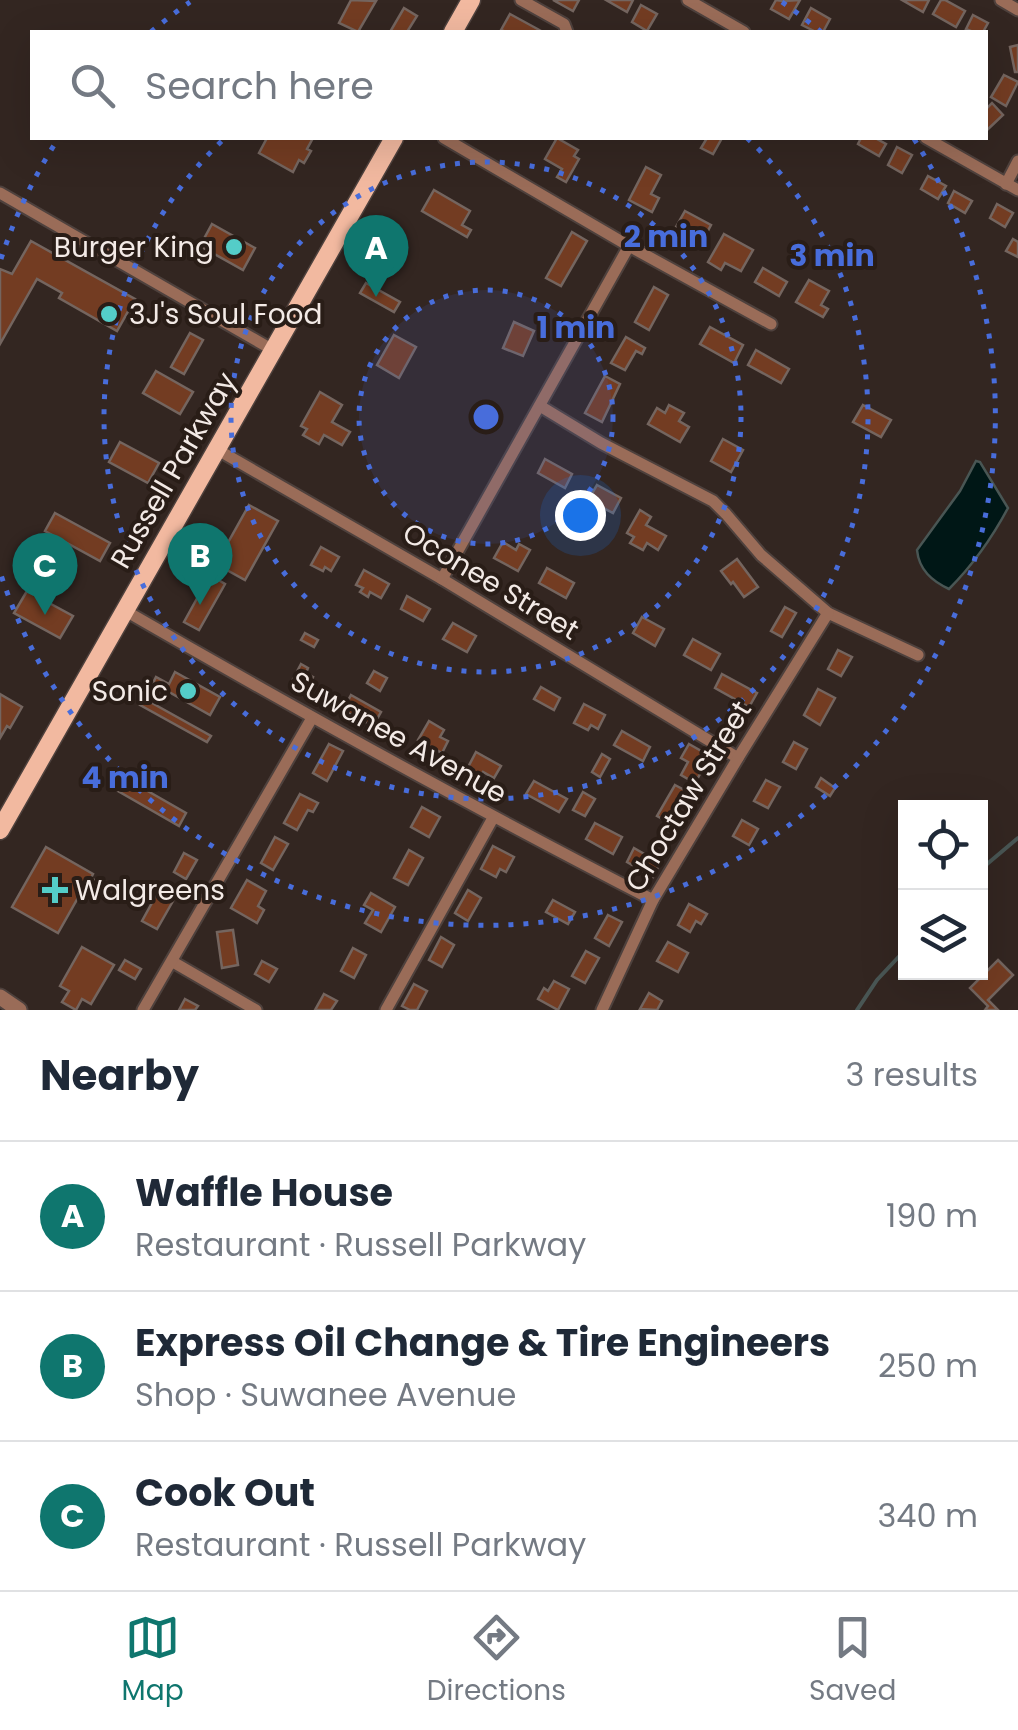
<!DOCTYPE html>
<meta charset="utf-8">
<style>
body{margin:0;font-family:Poppins,sans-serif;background:#f2f2f3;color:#1f2937}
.controls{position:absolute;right:30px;bottom:30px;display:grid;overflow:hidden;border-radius:0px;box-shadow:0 10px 40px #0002}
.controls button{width:90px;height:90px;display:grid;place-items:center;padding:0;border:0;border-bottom:2px solid #e0e1e3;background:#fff;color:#1f2937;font:50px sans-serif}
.you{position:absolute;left:580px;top:515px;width:35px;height:35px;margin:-25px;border:8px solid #fff;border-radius:50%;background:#1a73e8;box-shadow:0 0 0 15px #1a73e833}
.badge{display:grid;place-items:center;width:65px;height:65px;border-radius:50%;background:#0f766e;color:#fff;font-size:32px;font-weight:700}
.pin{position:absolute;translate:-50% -82px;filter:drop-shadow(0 2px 5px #0008)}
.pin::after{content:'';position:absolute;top:52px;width:35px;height:30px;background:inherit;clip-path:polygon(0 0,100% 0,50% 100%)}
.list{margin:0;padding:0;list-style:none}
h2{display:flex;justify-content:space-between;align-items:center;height:130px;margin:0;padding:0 40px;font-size:42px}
h2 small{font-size:32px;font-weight:400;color:#747a83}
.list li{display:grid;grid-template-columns:65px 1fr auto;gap:30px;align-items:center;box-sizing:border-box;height:150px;padding:0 40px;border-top:2px solid #e0e1e3}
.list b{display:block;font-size:38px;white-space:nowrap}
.list p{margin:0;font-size:32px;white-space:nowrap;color:#747a83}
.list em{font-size:32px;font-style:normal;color:#747a83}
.icon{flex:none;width:55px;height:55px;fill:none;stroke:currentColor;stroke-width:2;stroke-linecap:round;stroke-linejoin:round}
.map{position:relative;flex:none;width:1018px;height:1010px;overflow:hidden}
.search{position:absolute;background:#fff;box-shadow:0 10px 40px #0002;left:30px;right:30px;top:30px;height:110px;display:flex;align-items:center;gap:25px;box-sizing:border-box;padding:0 35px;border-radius:0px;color:#747a83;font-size:38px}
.sheet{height:580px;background:#fff}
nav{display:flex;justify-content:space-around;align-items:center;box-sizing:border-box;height:140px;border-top:2px solid #e0e1e3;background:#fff;font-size:28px;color:#747a83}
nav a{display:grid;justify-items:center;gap:5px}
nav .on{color:#0f766e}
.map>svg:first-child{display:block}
</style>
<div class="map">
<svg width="1018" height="1010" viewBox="0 0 1018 1010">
<rect width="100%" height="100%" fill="#332621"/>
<path fill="#001716" stroke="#495654" stroke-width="2.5" d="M976,461L980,462L1008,508C992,538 973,565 949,589C932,581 919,570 917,550L960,491Z"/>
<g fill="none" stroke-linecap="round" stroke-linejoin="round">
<g stroke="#495654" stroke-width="4">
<polyline points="980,870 1018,838"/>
<polyline points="857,1010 877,980 906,949"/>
</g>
</g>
<g fill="#733c22" stroke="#74655f" stroke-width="2.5">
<polygon points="351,0 376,1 358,32 339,23"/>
<polygon points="553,0 579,0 573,11"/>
<polygon points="606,0 633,0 627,12"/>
<polygon points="776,0 783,1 800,0 789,19 771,9"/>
<polygon points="902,0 929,0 923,12"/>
<polygon points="941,0 945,0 965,11 956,27 933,14"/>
<polygon points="641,5 657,14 647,31 632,22"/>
<polygon points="404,8 417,16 407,32 390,32"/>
<polygon points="811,8 830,19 823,32 816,32 802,25"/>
<polygon points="510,14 543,32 506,32 501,30"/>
<polygon points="973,15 988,23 983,32 973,32 966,29"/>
<polygon points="1018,45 1018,72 1015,72 1010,47"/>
<polygon points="1004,75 1018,82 1006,106 991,97"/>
<polygon points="992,103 1003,115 986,131 986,109"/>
<polygon points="267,138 313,138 307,149 311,151 304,163 299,160 293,172 259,153"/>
<polygon points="557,138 578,150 574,156 579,159 566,182 557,177 562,169 545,159"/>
<polygon points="707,138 722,138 713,154 701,148"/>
<polygon points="861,138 875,138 886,144 879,156 858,144"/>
<polygon points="897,147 912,155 902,173 888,165"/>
<polygon points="646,167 661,175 651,194 659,198 652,212 629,200"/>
<polygon points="928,176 946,186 938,199 921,189"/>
<polygon points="434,190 470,211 462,225 471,230 467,237 422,211"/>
<polygon points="954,191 972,201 965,213 948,203"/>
<polygon points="997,204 1013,213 1005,227 990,218"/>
<polygon points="685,211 711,225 703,240 687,231 682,240 672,234"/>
<polygon points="212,224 255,248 243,270 200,246"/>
<polygon points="572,232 587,241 561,286 546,278"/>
<polygon points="724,234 753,250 741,271 725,263 721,270 708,262"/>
<polygon points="1013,239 1018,242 1018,257 1006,251"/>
<polygon points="31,241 135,299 117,331 59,298 62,293 37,279 0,344 0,269 12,274"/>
<polygon points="763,268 787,282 779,296 755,282"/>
<polygon points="809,280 829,291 821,305 828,309 823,317 796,302"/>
<polygon points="366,283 400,302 394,312 360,293"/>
<polygon points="654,287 668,295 649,330 635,322"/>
<polygon points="514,322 534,331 523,356 503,348"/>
<polygon points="710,327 743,345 734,363 700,344"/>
<polygon points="190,333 203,340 184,374 171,367"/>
<polygon points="394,335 416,347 399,378 377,365"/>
<polygon points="626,337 645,348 642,354 636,351 625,370 611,363"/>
<polygon points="756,350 789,369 781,383 748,365"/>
<polygon points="156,371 193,392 180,414 143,393"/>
<polygon points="605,376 620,384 602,422 585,413"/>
<polygon points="320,392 342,405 332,422 350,432 342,445 324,435 319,444 303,435 307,429 301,426"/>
<polygon points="669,405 684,413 679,421 689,427 680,442 648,424 657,408 665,413"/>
<polygon points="863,405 891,420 881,437 853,422"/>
<polygon points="723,439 743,450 731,472 711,461"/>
<polygon points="120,442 159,463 148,483 109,462"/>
<polygon points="545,459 572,474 565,488 538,473"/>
<polygon points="597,485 621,498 613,513 588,500"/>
<polygon points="249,505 278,521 245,580 216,564"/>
<polygon points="640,510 651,517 646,525 666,536 658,550 647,543 643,550 630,543 634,537 627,533"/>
<polygon points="55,513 110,543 100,561 45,531"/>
<polygon points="503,542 516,550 519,544 530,550 518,571 494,558"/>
<polygon points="321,547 339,557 331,571 325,567 323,571 311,565"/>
<polygon points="737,559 758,587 744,597 733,582 731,584 721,571"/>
<polygon points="547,568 574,583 566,598 539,583"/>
<polygon points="364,570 389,584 381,598 370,592 368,597 360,592 363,588 356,585"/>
<polygon points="210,575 225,584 199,630 184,622"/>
<polygon points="27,591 73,616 60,638 14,613"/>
<polygon points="407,596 430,609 423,621 401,609"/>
<polygon points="785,607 796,613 782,637 771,631"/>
<polygon points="642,617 664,629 655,646 633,633"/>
<polygon points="453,623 476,636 467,652 443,639"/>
<polygon points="305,633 318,640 314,647 301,640"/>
<polygon points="693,639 720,654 711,670 684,655"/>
<polygon points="838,650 852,657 841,676 828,669"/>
<polygon points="301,664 308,668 306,673 313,677 306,691 291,683"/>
<polygon points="374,671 387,678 380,691 367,683"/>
<polygon points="175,672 220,697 210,715 153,683 156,677 169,684"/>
<polygon points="722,674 757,693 749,707 715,688"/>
<polygon points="541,687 560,698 554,710 534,699"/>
<polygon points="818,689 835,698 820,725 804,715"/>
<polygon points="0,694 22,707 10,728 7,726 0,738"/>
<polygon points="351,695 381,712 373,726 343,710"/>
<polygon points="143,698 211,736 207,742 140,705"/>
<polygon points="584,704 605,715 598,729 591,725 588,730 574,723"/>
<polygon points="429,721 444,730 440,737 448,741 442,753 418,740"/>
<polygon points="622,731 650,747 643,761 614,745"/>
<polygon points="794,742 807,749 796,769 783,762"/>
<polygon points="329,744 343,751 327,781 313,773"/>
<polygon points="689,744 710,756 695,783 681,775 688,762 681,758"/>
<polygon points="476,752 501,766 494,778 483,772 479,779 466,771"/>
<polygon points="602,754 610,759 600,777 592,772"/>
<polygon points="118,774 186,813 179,826 111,787"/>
<polygon points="821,778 835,788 830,796 816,787"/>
<polygon points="766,780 780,787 768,808 754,801"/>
<polygon points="534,781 567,799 559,812 526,794"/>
<polygon points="675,785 688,792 670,823 657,816"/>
<polygon points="583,792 595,799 585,816 573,810"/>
<polygon points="300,794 318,803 313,812 308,810 297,830 284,823"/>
<polygon points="422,807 440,817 429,837 411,827"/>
<polygon points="742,820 758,829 749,845 733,836"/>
<polygon points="595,823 622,837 613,854 586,839"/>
<polygon points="275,837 288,844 273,870 261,863"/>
<polygon points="493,846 514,857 506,872 500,869 496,877 481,869"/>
<polygon points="46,847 93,874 91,878 98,882 91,893 83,889 58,933 12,907"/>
<polygon points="634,848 660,863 653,877 627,862"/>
<polygon points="409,850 423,858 408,885 394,878"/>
<polygon points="184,853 197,860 186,879 174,872"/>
<polygon points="247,880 266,891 258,906 264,910 257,923 231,908"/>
<polygon points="468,890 481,898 468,921 455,913"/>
<polygon points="158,892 173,901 157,929 142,921"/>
<polygon points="371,893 395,907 381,932 365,923 373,910 364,905"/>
<polygon points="553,900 575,912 568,924 546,912"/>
<polygon points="689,904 707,914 701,924 696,921 690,932 678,925"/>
<polygon points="608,915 622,922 609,946 595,938"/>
<polygon points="233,930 238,965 222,968 217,932"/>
<polygon points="441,937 454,945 442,967 429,960"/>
<polygon points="668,942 688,953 678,972 657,961"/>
<polygon points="82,947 114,965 91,1004 82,999 76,1010 62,1002 69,991 60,986"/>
<polygon points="353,948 366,955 354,978 341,971"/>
<polygon points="586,951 599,958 585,983 572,976"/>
<polygon points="125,960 141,969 135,979 119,970"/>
<polygon points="998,960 1013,975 988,1000 998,1010 985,1010 988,1006 970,988"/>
<polygon points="262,961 277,969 269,982 255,974"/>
<polygon points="554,981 569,989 558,1010 538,999 544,988 548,991"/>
<polygon points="414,984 427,991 417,1010 410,1010 402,1006"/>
<polygon points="649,993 662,1001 657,1010 640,1009"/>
<polygon points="324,994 337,1001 331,1010 315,1010"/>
<polygon points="185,999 198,1006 195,1010 179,1010"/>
</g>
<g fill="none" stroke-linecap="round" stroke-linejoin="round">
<g stroke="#4e413d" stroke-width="15">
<g id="minor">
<polyline points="521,0 564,24 567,32"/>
<polyline points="688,0 744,32"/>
<polyline points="1001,0 1018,10"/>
<polyline points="444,138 629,246 771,324"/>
<polyline points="926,138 1018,190"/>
<polyline points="1006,184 1018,161"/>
<polyline points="0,193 273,350"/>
<polyline points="540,406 601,443 713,501 726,514 761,555 828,613 918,655"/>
<polyline points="218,450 442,579 738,758"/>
<polyline points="442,579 629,246"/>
<path d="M124,610C299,711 474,808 653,900"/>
<polyline points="173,962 256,1010"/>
<polyline points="143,1010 312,718"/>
<polyline points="386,1010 493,818"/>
<polyline points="602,1010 653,900 738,758 828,613"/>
</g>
</g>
<g stroke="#4e413d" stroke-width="19">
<polyline id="tertiary" points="0,997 19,1010"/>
</g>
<g stroke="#4e413d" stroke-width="21">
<g id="primary">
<polyline points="453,32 471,0"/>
<polyline points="0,830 394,138"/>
</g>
</g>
<use href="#minor" stroke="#9a6c58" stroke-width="11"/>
<use href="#tertiary" stroke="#9a6c58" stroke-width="15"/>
<use href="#primary" stroke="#f2b9a0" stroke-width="18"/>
</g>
<circle cx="486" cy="417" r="127" fill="#486ddb" fill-opacity=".12"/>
<g fill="none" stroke="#486ddb" stroke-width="5" stroke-dasharray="5 10">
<circle cx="486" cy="417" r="127"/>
<circle cx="486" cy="417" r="255"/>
<path d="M747 138A382 382 0 1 1 225 138"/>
<path d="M1 259A510 510 0 0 1 58 139M151 32A510 510 0 0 1 190 2M782 2A510 510 0 0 1 821 32M914 139A510 510 0 1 1 1 575"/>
</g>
<g fill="#54cdc8" stroke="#291d17" stroke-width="4">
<circle cx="234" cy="247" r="10"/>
<circle cx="109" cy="314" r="10"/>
<circle cx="188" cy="691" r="10"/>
<path d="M50 875h10v10h10v10h-10v10h-10v-10h-10v-10h10z"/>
</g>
<g text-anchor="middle" stroke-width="8" stroke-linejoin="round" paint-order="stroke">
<g font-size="28" fill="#f3eae6" stroke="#291d17" text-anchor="end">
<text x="214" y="257">Burger King</text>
<text x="129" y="324" text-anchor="start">3J's Soul Food</text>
<text x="168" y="701">Sonic</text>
<text x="75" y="900" text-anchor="start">Walgreens</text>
</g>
<g font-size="28" fill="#f3eae6" stroke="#291d17">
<text transform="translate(173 470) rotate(-60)" y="10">Russell Parkway</text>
<text transform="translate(491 581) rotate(31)" y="10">Oconee Street</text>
<text transform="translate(399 737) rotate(29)" y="10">Suwanee Avenue</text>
<text transform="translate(688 796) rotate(-59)" y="10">Choctaw Street</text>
</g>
</g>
<circle cx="486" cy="417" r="15" fill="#486ddb" stroke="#291d17" stroke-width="5"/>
<g font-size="30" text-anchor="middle" font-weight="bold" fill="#486ddb" stroke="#291d17" stroke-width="8" stroke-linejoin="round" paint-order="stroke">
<text x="666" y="247">2 min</text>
<text x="832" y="266">3 min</text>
<text x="576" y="338">1 min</text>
<text x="125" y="788">4 min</text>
</g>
</svg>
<div class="controls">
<button><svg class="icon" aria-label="locate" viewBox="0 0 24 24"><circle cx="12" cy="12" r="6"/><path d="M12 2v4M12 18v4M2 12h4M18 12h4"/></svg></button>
<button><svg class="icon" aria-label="layers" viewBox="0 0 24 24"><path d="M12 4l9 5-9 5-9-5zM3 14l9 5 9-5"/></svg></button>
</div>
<div class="you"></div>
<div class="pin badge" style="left:376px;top:297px">A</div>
<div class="pin badge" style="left:200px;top:605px">B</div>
<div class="pin badge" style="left:45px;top:615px">C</div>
<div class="search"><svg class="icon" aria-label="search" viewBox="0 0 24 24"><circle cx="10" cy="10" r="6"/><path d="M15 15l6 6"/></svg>Search here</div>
</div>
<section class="sheet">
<h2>Nearby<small>3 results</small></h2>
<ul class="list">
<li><span class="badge">A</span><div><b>Waffle House</b><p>Restaurant · Russell Parkway</p></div><em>190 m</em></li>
<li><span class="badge">B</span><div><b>Express Oil Change &amp; Tire Engineers</b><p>Shop · Suwanee Avenue</p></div><em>250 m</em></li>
<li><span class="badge">C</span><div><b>Cook Out</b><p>Restaurant · Russell Parkway</p></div><em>340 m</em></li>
</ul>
</section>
<nav>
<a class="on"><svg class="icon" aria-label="map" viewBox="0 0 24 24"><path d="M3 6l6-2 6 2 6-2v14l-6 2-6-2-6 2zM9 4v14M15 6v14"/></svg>Map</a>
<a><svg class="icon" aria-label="directions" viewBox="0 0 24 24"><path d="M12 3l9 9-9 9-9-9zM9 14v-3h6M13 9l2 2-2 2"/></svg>Directions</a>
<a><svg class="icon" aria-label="saved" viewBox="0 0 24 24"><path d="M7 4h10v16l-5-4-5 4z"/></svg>Saved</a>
</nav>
